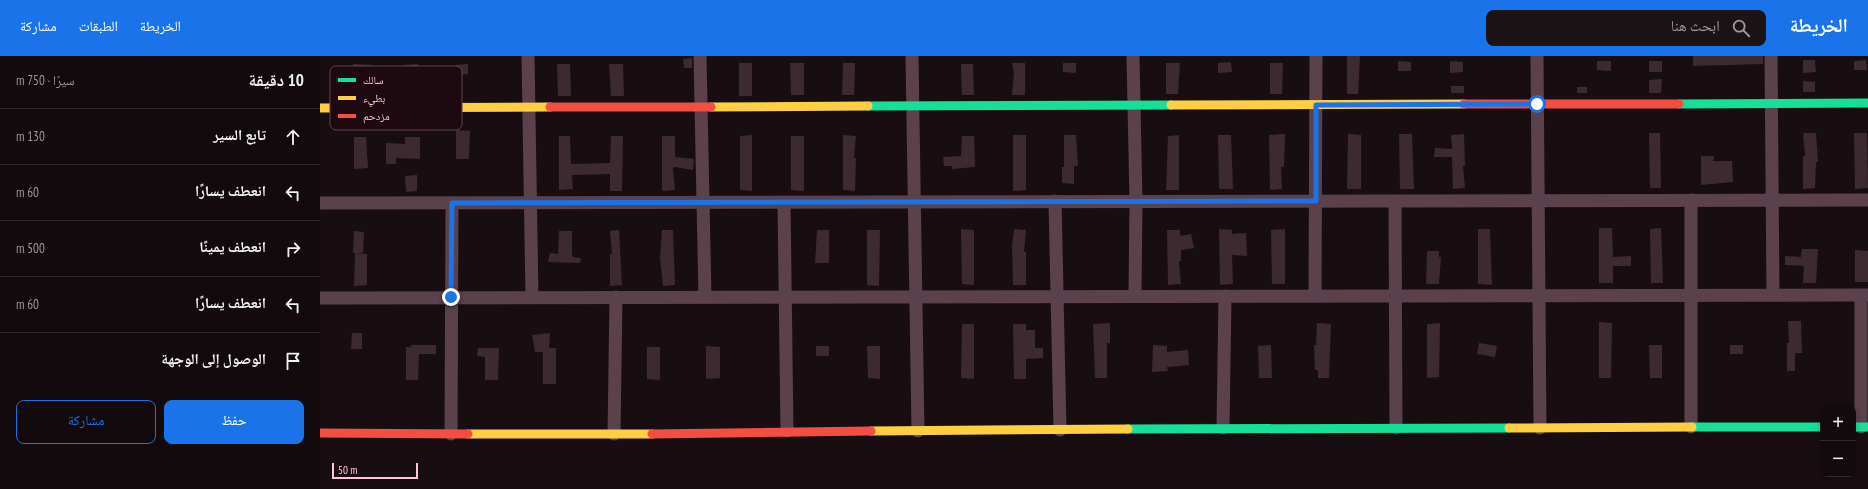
<!DOCTYPE html>
<html lang="ar">
<meta charset="utf-8">
<style>
body{margin:0;font-family:"PT Sans Narrow","Noto Naskh Arabic",sans-serif;background:#1b1316;color:#f1f3f6;direction:rtl}
.controls{position:absolute;right:12px;bottom:12px;display:grid;overflow:hidden;border-radius:8px;box-shadow:0 2px 6px #0003}
.controls button{width:36px;height:36px;display:grid;place-items:center;padding:0;border:0;border-bottom:1px solid #312b2e;background:#120a0d;color:#f1f3f6;font:20px sans-serif}
.scale{position:absolute;left:12px;bottom:10px;width:86px;box-sizing:border-box;padding-left:4px;border:2px solid #ffc6d9;border-top:0;font-size:11px;line-height:14px;white-space:nowrap;color:#ffc6d9;-webkit-text-stroke:3px #1d090f;paint-order:stroke}
.stop{position:absolute;width:12px;height:12px;margin:-9px;border:3px solid #1a73e8;border-radius:50%;background:#fff}
.stop.end{background:#1a73e8;border-color:#fff;box-shadow:0 1px 4px #0008}
.list{margin:0;padding:0;list-style:none}
h2{display:flex;justify-content:space-between;align-items:center;height:52px;margin:0;padding:0 16px;font-size:17px}
h2 small{font-size:13px;font-weight:400;color:#9c9a9d}
.list li{display:grid;grid-template-columns:26px 1fr auto;gap:12px;align-items:center;box-sizing:border-box;height:56px;padding:0 16px;border-top:1px solid #312b2e}
.list b{display:block;font-size:15px;white-space:nowrap}
.list em{font-size:13px;font-style:normal;color:#9c9a9d}
.actions{display:flex;gap:8px;padding:12px 16px}
.actions a{flex:1;padding:9px 0;border:1px solid #1a73e8;border-radius:8px;text-align:center;font-size:14px;color:#1a73e8}
.actions .main{background:#1a73e8;color:#fff}
.icon{flex:none;width:22px;height:22px;fill:none;stroke:currentColor;stroke-width:2;stroke-linecap:round;stroke-linejoin:round}
.map{position:relative;flex:none;width:1548px;height:433px;overflow:hidden;direction:ltr}
header{display:flex;align-items:center;gap:24px;box-sizing:border-box;height:56px;padding:0 20px;background:#1a73e8;color:#fff}
header strong{font-size:19px}
nav{display:flex;gap:22px;margin-inline-start:auto;font-size:14px}
.search{width:280px;height:36px;background:#1b1316;display:flex;align-items:center;gap:10px;box-sizing:border-box;padding:0 14px;border-radius:8px;color:#9c9a9d;font-size:15px}
main{display:flex}
aside{flex:1;background:#120a0d}
.map>svg:first-child{display:block}
</style>
<header>
<strong>الخريطة</strong>
<div class="search"><svg class="icon" aria-label="search" viewBox="0 0 24 24"><circle cx="10" cy="10" r="6"/><path d="M15 15l6 6"/></svg>ابحث هنا</div>
<nav><a>الخريطة</a><a>الطبقات</a><a>مشاركة</a></nav>
</header>
<main>
<div class="map">
<svg width="1548" height="433" viewBox="0 0 1548 433">
<rect width="100%" height="100%" fill="#180e11"/>
<g fill="#3c2a30">
<polygon points="1027,0 1040,0 1038,38 1027,38"/>
<polygon points="1373,0 1443,0 1443,8 1373,10"/>
<polygon points="372,2 372,12 364,12 363,3"/>
<polygon points="1483,4 1495,4 1496,16 1483,17"/>
<polygon points="1546,4 1547,14 1534,14 1534,5"/>
<polygon points="1078,5 1091,6 1091,15 1078,15"/>
<polygon points="1130,5 1143,6 1143,16 1130,17"/>
<polygon points="1277,5 1291,5 1291,15 1277,14"/>
<rect x="1329" y="5" width="13" height="11"/>
<polygon points="911,6 912,16 898,17 898,7"/>
<rect x="419" y="7" width="13" height="33"/>
<polygon points="470,7 484,7 484,39 471,39"/>
<polygon points="523,7 535,7 534,39 522,39"/>
<polygon points="692,7 705,7 705,39 692,39 694,17"/>
<polygon points="743,7 756,7 756,17 743,16"/>
<polygon points="846,7 860,7 858,38 846,38"/>
<polygon points="950,7 963,7 962,38 950,38"/>
<polygon points="33,8 52,9 52,19 45,19 46,41 34,41"/>
<polygon points="98,8 98,19 94,21 94,33 112,34 112,40 85,41 84,9"/>
<polygon points="148,8 148,18 135,19 135,9"/>
<polygon points="237,8 250,8 251,40 238,40"/>
<polygon points="289,8 303,8 304,40 291,40"/>
<polygon points="641,8 653,8 654,39 642,39"/>
<polygon points="1342,23 1341,37 1329,37 1329,24"/>
<polygon points="1483,25 1495,26 1495,36 1483,36"/>
<rect x="1131" y="30" width="13" height="7"/>
<rect x="1257" y="31" width="10" height="6"/>
<polygon points="136,74 150,75 149,103 136,103"/>
<polygon points="1329,77 1340,77 1341,132 1330,132"/>
<polygon points="1483,77 1496,77 1498,106 1496,106 1495,132 1483,133 1483,100 1485,100"/>
<polygon points="1534,77 1547,77 1548,132 1535,133"/>
<polygon points="965,78 964,111 961,111 962,133 950,134 949,79"/>
<polygon points="1028,78 1041,79 1041,133 1027,133"/>
<polygon points="1079,78 1092,78 1094,133 1080,133"/>
<polygon points="1144,78 1145,110 1143,110 1145,132 1133,133 1132,101 1114,101 1115,92 1132,93 1131,79"/>
<polygon points="432,79 432,135 420,134 420,80"/>
<polygon points="523,79 536,80 534,102 536,102 535,135 523,134"/>
<polygon points="693,79 706,79 706,134 693,135"/>
<polygon points="744,79 756,79 758,110 754,110 754,128 742,127 742,111 744,111"/>
<polygon points="859,79 859,134 846,134 848,80"/>
<polygon points="898,79 911,79 913,133 899,133"/>
<polygon points="239,80 250,80 251,108 290,107 291,80 303,80 302,135 290,135 290,118 252,119 253,133 239,134"/>
<polygon points="342,80 355,80 355,101 374,103 373,114 355,111 353,112 355,134 342,135"/>
<polygon points="471,80 484,80 484,135 471,134"/>
<polygon points="642,80 654,80 655,111 632,113 632,110 624,110 623,101 641,100"/>
<polygon points="34,81 46,81 48,112 34,113"/>
<polygon points="85,81 100,81 100,103 76,102 76,108 66,108 66,87 85,88"/>
<polygon points="1381,100 1394,100 1393,105 1412,105 1413,126 1381,129"/>
<polygon points="97,119 97,135 86,136 85,120"/>
<polygon points="1279,172 1292,172 1293,201 1311,200 1311,210 1293,210 1293,227 1279,227"/>
<polygon points="1341,172 1343,227 1331,227 1330,173"/>
<polygon points="641,173 654,174 654,229 642,228"/>
<polygon points="694,173 706,174 704,196 706,196 706,229 693,229 692,190"/>
<polygon points="899,173 912,174 912,178 926,177 927,200 912,199 913,228 900,229"/>
<polygon points="965,173 965,228 952,228 951,174"/>
<polygon points="1158,173 1170,173 1172,229 1158,228"/>
<polygon points="299,174 302,229 290,230 290,198 292,198 290,175"/>
<polygon points="342,174 353,174 355,229 343,230 340,202"/>
<polygon points="497,174 509,174 509,207 495,207"/>
<polygon points="547,174 560,174 559,230 547,229"/>
<polygon points="847,174 860,174 860,180 871,178 874,192 861,194 861,205 859,205 861,228 848,229"/>
<polygon points="34,175 44,176 43,197 33,197"/>
<polygon points="239,175 252,175 252,198 253,201 261,202 260,207 228,206 230,197 238,198"/>
<polygon points="1482,193 1498,193 1496,227 1483,227 1484,210 1465,209 1465,200 1481,201"/>
<polygon points="1535,194 1548,195 1548,226 1535,226"/>
<polygon points="1107,195 1119,195 1119,201 1121,201 1119,228 1106,228"/>
<polygon points="35,197 47,198 47,229 34,230"/>
<polygon points="1468,265 1481,265 1482,297 1475,297 1475,315 1467,315 1467,287 1469,287"/>
<polygon points="1279,266 1292,267 1291,322 1279,322"/>
<polygon points="790,267 790,287 787,287 787,322 775,322 773,268"/>
<polygon points="997,267 1011,268 1009,322 998,322 998,314 995,314 994,289 996,289"/>
<polygon points="1120,267 1119,321 1107,322 1107,268"/>
<polygon points="642,268 654,268 654,323 641,322"/>
<polygon points="693,268 706,268 706,274 715,274 715,292 723,292 723,302 706,303 706,323 694,323"/>
<polygon points="32,277 42,277 42,293 31,293"/>
<polygon points="230,277 229,292 236,292 236,328 223,328 223,296 215,296 212,279"/>
<polygon points="1159,287 1177,290 1175,301 1157,298"/>
<polygon points="91,289 116,289 116,298 99,298 98,324 86,324 86,291 91,291"/>
<polygon points="833,289 847,290 847,296 868,294 869,309 847,311 848,315 832,316"/>
<polygon points="951,289 952,322 939,322 938,290"/>
<polygon points="1329,289 1342,289 1342,322 1330,322"/>
<rect x="1410" y="289" width="13" height="9"/>
<polygon points="386,290 400,291 400,322 386,323"/>
<rect x="496" y="290" width="13" height="10"/>
<polygon points="547,290 560,290 560,323 548,322"/>
<polygon points="327,291 340,291 340,324 327,323"/>
<polygon points="158,292 179,292 178,324 165,324 165,301 157,300"/>
</g>
<g fill="none" stroke-linecap="round" stroke-linejoin="round">
<g stroke="#5a414c" stroke-width="13">
<polyline points="208,0 212,241"/>
<polyline points="380,0 385,241"/>
<polyline points="592,0 598,375"/>
<polyline points="813,0 816,145 815,240"/>
<polyline points="1217,0 1220,372"/>
<polyline points="1451,0 1453,239"/>
<polyline points="1371,144 1371,371"/>
<polyline points="735,145 740,374"/>
<polyline points="1075,145 1076,372"/>
<polyline points="464,146 467,375"/>
<polyline points="0,147 1548,144"/>
<polyline points="995,240 996,0"/>
<polyline points="0,242 1548,239"/>
<polyline points="1541,371 1541,239"/>
<polyline points="903,372 905,240"/>
<polyline points="131,378 132,147"/>
<polyline points="294,378 296,241"/>
</g>
<g stroke="#16e098" stroke-width="9">
<polyline points="1359,48 1548,47"/>
<polyline points="548,50 851,49"/>
<polyline points="1372,371 1503,371"/>
<polyline points="1533,371 1548,371"/>
<polyline points="808,373 1189,372"/>
</g>
<g stroke="#ffcf43" stroke-width="9">
<polyline points="851,49 1144,48"/>
<polyline points="391,51 548,50"/>
<polyline points="0,52 230,51"/>
<polyline points="1189,372 1372,371"/>
<polyline points="551,375 808,373"/>
<polyline points="148,378 332,378"/>
</g>
<g stroke="#f24e42" stroke-width="9">
<polyline points="1144,48 1359,48"/>
<polyline points="230,51 391,51"/>
<polyline points="0,377 148,378"/>
<polyline points="332,378 551,375"/>
</g>
</g>
<g fill="none" stroke-linecap="round" stroke-linejoin="round">
<polyline stroke="#1a73e8" stroke-width="5" points="131,241 132,147 996,145 996,49 1217,48"/>
</g>
<rect x="10" y="10" width="132" height="64" rx="6" fill="#1d090f" stroke="#61424c" stroke-width="1"/>
<rect x="18" y="22" width="18" height="4" fill="#16e098"/>
<rect x="18" y="40" width="18" height="4" fill="#ffcf43"/>
<rect x="18" y="58" width="18" height="4" fill="#f24e42"/>
<g font-size="11" fill="#ffc6d9">
<text x="43" y="28">سالك</text>
<text x="43" y="46">بطيء</text>
<text x="43" y="64">مزدحم</text>
</g>
</svg>
<div class="controls">
<button>+</button>
<button>−</button>
</div>
<div class="scale">50 m</div>
<div class="stop" style="left:1217px;top:48px"></div>
<div class="stop end" style="left:131px;top:241px"></div>
</div>
<aside>
<h2>10 دقيقة<small>سيرًا · 750 m</small></h2>
<ul class="list">
<li><svg class="icon" aria-label="ahead" viewBox="0 0 24 24"><path d="M12 20V5M6 11l6-6 6 6"/></svg><div><b>تابع السير</b></div><em>130 m</em></li>
<li><svg class="icon" aria-label="left" viewBox="0 0 24 24"><path d="M17 20v-9H6M10 6l-5 5 5 5"/></svg><div><b>انعطف يسارًا</b></div><em>60 m</em></li>
<li><svg class="icon" aria-label="right" viewBox="0 0 24 24"><path d="M7 20v-9h11M14 6l5 5-5 5"/></svg><div><b>انعطف يمينًا</b></div><em>500 m</em></li>
<li><svg class="icon" aria-label="left" viewBox="0 0 24 24"><path d="M17 20v-9H6M10 6l-5 5 5 5"/></svg><div><b>انعطف يسارًا</b></div><em>60 m</em></li>
<li><svg class="icon" aria-label="arrive" viewBox="0 0 24 24"><path d="M6 21V4h12l-3 4 3 4H6"/></svg><div><b>الوصول إلى الوجهة</b></div></li>
</ul>
<div class="actions"><a class="main">حفظ</a><a>مشاركة</a></div>
</aside>
</main>
